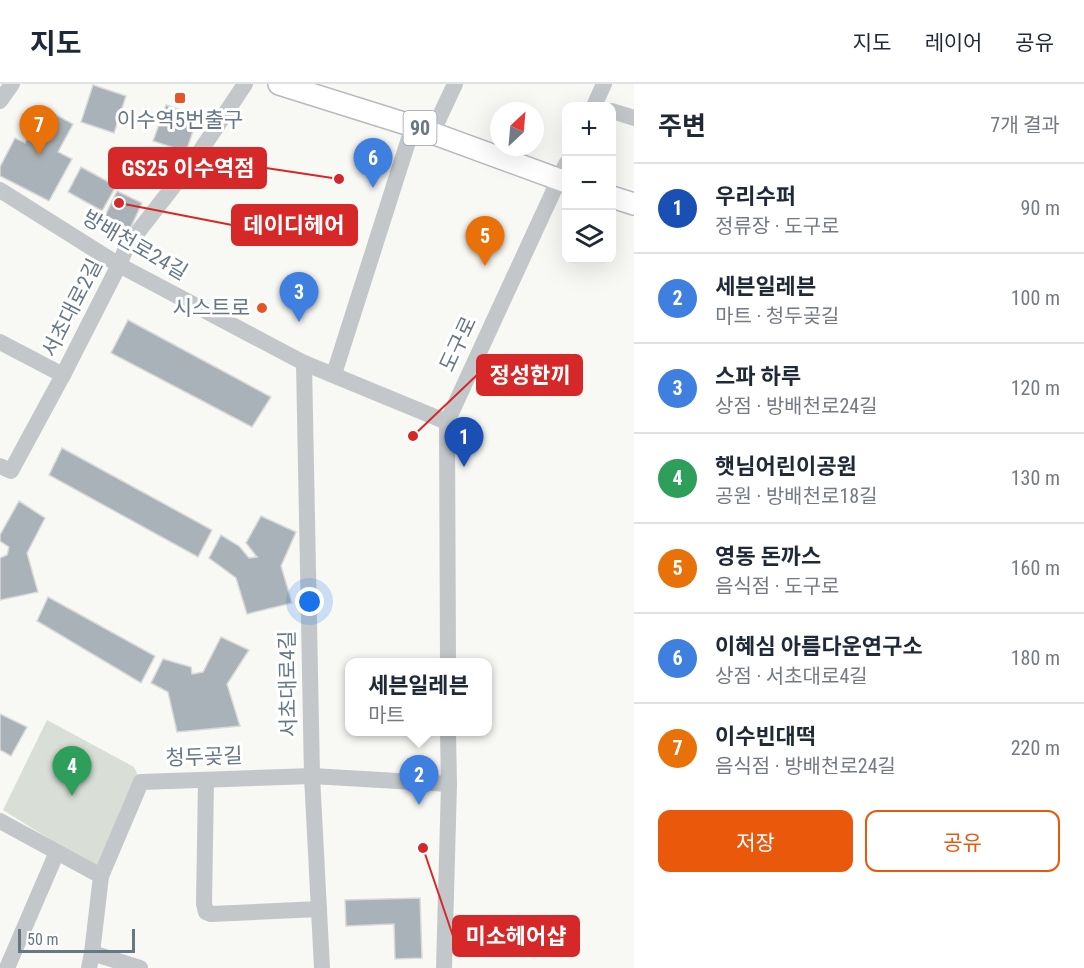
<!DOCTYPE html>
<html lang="ko">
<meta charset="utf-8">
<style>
body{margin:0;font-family:"Roboto Condensed","Noto Sans KR",sans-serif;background:#f6f6f7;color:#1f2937}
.controls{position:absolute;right:18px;top:18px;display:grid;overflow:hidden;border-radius:12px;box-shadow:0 6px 24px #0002}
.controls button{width:54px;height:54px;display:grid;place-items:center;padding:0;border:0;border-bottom:2px solid #e0e1e3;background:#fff;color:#1f2937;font:30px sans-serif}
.compass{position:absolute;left:490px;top:18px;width:54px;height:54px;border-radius:50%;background:#fff;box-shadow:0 6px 24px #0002;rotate:26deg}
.scale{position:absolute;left:18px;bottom:15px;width:117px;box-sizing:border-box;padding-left:6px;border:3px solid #667886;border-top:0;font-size:16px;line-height:21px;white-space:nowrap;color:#667886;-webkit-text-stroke:4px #fff;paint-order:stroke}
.you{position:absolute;left:310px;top:518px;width:21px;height:21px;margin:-15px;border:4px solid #fff;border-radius:50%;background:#1a73e8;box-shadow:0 0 0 9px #1a73e833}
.badge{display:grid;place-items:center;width:39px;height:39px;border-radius:50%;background:#ea580c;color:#fff;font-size:20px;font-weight:700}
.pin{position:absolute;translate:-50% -50px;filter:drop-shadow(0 2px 3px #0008)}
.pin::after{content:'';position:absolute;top:32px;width:21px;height:18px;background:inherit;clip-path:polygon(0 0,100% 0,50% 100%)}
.popup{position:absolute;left:345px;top:574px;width:147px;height:78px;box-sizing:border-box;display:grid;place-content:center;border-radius:12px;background:#fff;filter:drop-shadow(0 2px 4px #0005);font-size:20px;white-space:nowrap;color:#747a83}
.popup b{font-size:22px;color:#1f2937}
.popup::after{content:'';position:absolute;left:50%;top:100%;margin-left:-12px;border:12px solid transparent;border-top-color:#fff}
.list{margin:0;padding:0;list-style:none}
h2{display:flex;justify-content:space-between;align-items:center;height:78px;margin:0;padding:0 24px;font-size:26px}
h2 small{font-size:20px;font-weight:400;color:#747a83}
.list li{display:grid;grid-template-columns:39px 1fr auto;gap:18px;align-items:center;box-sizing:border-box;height:90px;padding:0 24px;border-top:2px solid #e0e1e3}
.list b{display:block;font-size:22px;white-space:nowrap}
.list p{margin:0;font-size:20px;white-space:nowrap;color:#747a83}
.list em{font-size:20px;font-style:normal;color:#747a83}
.actions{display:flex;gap:12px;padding:18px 24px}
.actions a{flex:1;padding:14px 0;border:2px solid #ea580c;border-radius:12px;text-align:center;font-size:21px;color:#ea580c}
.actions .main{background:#ea580c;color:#fff}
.icon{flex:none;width:33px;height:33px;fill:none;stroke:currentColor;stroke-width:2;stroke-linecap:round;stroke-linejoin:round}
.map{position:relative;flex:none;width:634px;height:884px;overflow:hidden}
header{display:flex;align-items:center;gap:36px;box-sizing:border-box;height:84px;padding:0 30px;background:#fff;border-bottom:2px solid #e0e1e3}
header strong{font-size:28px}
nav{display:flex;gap:33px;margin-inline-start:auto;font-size:21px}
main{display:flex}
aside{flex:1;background:#fff}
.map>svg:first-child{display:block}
</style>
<header>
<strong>지도</strong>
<nav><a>지도</a><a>레이어</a><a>공유</a></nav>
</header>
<main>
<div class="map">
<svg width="634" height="884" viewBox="0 0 634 884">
<rect width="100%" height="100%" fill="#f8f8f5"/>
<polygon fill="#d9dfd6" points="47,636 134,683 141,698 99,786 3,726"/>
<g fill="#a9b2b8" stroke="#d9d9d7" stroke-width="1.5">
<polygon points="93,1 126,12 114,49 81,38"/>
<polygon points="166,21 198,32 186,68 153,57"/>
<polygon points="43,24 73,40 58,68 72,75 49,117 0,92 0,83 15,54 25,59"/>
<polygon points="81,83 116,102 102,127 68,108"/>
<polygon points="117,107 142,119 130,145 105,132"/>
<polygon points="128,236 271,313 252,343 111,269"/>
<polygon points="62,364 212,446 198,473 49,391"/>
<polygon points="19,417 45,434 27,469 38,508 0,516 0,474 7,471 9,463 0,457 0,451"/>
<polygon points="261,432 296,448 281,482 292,519 247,530 236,494 209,474 221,451 239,462 249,474 257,473 246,459"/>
<polygon points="48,513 155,572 141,599 37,537"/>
<polygon points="221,553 249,566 227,600 240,642 177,648 168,608 151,599 163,575 191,583 192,590 203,588"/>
<polygon points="0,630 27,643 11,672 0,666"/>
<polygon points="420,814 422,874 395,875 394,840 346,842 345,816"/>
</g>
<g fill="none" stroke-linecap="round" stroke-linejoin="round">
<g stroke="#b6bbbe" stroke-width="24">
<g id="major">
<polyline points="279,0 413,42 566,98"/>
<polyline points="612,113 634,120"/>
</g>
</g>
<g stroke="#c3c7ca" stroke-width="16">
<polyline points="0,17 12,0"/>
<polyline points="594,22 604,0"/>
<polyline points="612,27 634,34"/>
<polyline points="432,49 455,0"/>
<polyline points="0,106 119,181 304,279 447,338"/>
<polyline points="0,258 63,291"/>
<polyline points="304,279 312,692 322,884"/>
<polyline points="334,290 413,42"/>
<polyline points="0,382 11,387 63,291 119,181 127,162 197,72 245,0"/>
<polyline points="448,578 447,338 566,80"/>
<polyline points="206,696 204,820 206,828 211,830 319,825"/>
<polyline points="0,737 101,792"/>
<polyline points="92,869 140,884"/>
<polyline points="7,884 57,768"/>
<polyline points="89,884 92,869 101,792 141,698 312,692 449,700"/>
<polyline points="444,884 449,700 448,648"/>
</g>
<use href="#major" stroke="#fff" stroke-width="21"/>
</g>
<g fill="#e65527" stroke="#fff" stroke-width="2">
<rect x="174" y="8" width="12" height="12" rx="3"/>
<circle cx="262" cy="224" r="6"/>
</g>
<g text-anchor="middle" stroke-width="6" stroke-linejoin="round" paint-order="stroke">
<rect fill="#fff" stroke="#94a0aa" stroke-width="1.5" x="403.5" y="27" width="33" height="34" rx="4.5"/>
<g font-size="20" font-weight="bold" fill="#667886">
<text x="420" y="51">90</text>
</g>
<g font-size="21" fill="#667886" stroke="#fff">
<text x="180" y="43">이수역5번출구</text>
<text x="250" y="231" text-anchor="end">시스트로</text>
</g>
<g font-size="21" fill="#667886" stroke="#fff">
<text transform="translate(135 161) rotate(30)" y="7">방배천로24길</text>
<text transform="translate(72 224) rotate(-63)" y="7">서초대로2길</text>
<text transform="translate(458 260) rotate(-65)" y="7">도구로</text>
<text transform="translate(288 600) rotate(-91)" y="7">서초대로4길</text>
<text transform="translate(204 673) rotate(-2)" y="7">청두곶길</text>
</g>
</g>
<path fill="none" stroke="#d62828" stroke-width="2" d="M339 95L266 84M119 119L232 141M413 352L477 291M423 764L453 852"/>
<g fill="#d62828" stroke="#fff" stroke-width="2">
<circle cx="339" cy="95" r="6"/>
<circle cx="119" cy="119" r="6"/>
<circle cx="413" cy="352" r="6"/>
<circle cx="423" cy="764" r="6"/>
</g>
<g fill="#d62828" stroke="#d62828" stroke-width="2">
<rect x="109" y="64" width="157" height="40" rx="6"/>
<rect x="232" y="121" width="125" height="40" rx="6"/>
<rect x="477" y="271" width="105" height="40" rx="6"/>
<rect x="453" y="832" width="126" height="40" rx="6"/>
</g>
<g font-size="22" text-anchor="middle" font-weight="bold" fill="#fff">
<text x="188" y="92">GS25 이수역점</text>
<text x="294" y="149">데이디헤어</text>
<text x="530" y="299">정성한끼</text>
<text x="516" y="860">미소헤어샵</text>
</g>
</svg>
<div class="controls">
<button>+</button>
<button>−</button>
<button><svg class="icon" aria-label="layers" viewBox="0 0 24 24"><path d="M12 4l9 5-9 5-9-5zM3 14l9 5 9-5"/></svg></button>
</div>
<svg class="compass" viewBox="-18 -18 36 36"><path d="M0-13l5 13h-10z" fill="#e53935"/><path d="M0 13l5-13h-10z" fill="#747a83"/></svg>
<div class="scale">50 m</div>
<div class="you"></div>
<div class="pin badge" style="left:464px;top:383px;background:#1a4fb4">1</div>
<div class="pin badge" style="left:419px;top:721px;background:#3f7fe0">2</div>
<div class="popup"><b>세븐일레븐</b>마트</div>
<div class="pin badge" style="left:299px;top:238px;background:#3f7fe0">3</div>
<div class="pin badge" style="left:72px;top:712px;background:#2e9e5b">4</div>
<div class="pin badge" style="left:485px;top:182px;background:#e8710a">5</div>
<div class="pin badge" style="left:373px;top:104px;background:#3f7fe0">6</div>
<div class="pin badge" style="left:39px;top:71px;background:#e8710a">7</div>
</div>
<aside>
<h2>주변<small>7개 결과</small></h2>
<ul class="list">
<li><span class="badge" style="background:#1a4fb4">1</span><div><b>우리수퍼</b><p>정류장 · 도구로</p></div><em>90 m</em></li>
<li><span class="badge" style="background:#3f7fe0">2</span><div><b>세븐일레븐</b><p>마트 · 청두곶길</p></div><em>100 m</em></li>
<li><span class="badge" style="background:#3f7fe0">3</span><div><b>스파 하루</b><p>상점 · 방배천로24길</p></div><em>120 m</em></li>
<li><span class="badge" style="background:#2e9e5b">4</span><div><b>햇님어린이공원</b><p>공원 · 방배천로18길</p></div><em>130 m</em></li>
<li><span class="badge" style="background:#e8710a">5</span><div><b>영동 돈까스</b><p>음식점 · 도구로</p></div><em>160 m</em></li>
<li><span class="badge" style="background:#3f7fe0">6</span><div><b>이혜심 아름다운연구소</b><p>상점 · 서초대로4길</p></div><em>180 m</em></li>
<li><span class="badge" style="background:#e8710a">7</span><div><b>이수빈대떡</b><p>음식점 · 방배천로24길</p></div><em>220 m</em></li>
</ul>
<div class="actions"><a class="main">저장</a><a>공유</a></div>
</aside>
</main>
